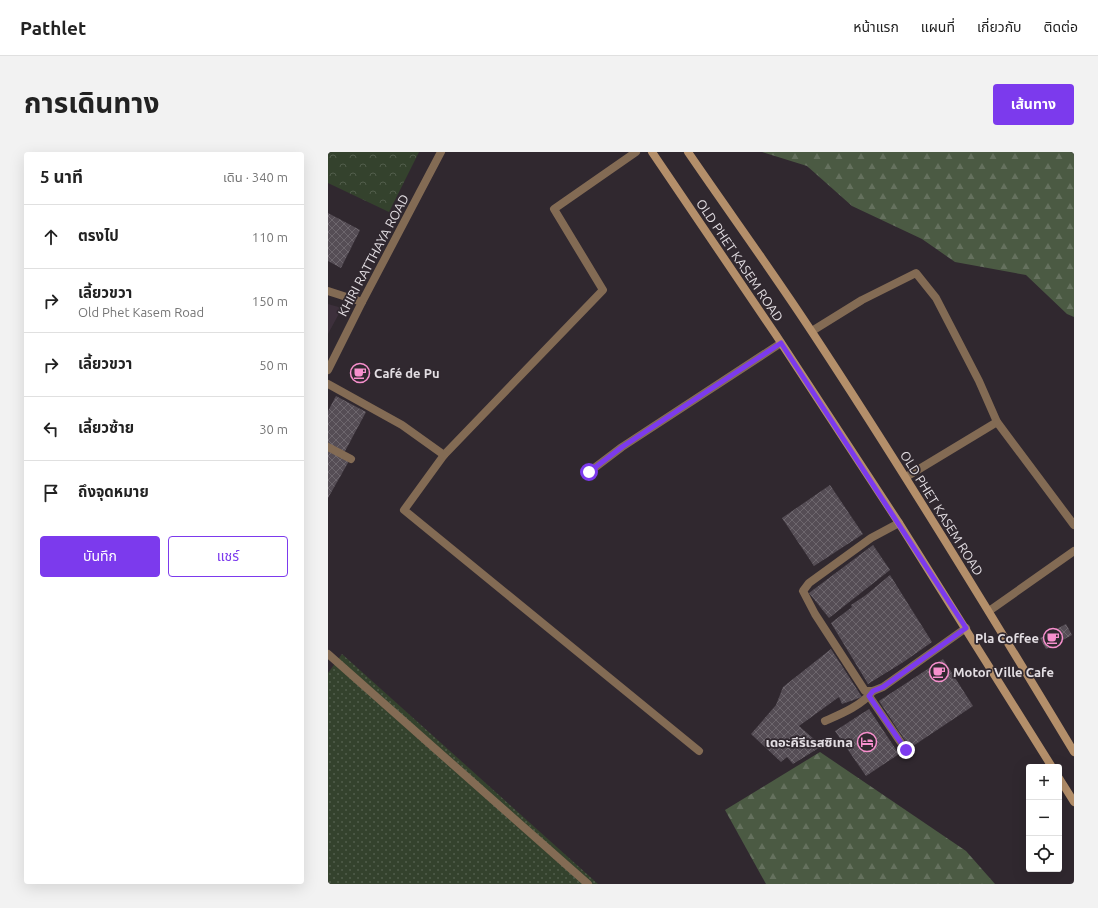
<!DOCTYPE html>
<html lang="th">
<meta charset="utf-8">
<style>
body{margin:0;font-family:Ubuntu,"Noto Sans Thai",sans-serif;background:#f2f2f2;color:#222}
.controls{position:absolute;right:12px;bottom:12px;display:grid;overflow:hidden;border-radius:4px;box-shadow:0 4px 16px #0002}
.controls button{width:36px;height:36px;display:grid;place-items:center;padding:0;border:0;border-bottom:1px solid #e0e0e0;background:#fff;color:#222;font:20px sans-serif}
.stop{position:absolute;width:12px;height:12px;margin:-9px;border:3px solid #7c3aed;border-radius:50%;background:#fff}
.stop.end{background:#7c3aed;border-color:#fff;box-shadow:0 1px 4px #0008}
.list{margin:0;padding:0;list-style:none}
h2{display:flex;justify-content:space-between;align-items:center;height:52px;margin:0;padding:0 16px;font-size:17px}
h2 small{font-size:13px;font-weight:400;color:#767676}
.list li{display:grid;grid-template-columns:26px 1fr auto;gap:12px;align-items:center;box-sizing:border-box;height:64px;padding:0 16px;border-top:1px solid #e0e0e0}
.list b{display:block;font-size:15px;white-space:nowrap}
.list p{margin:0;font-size:13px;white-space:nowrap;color:#767676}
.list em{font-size:13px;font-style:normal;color:#767676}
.actions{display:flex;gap:8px;padding:12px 16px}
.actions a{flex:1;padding:9px 0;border:1px solid #7c3aed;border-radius:4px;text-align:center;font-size:14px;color:#7c3aed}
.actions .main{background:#7c3aed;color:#fff}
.icon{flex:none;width:22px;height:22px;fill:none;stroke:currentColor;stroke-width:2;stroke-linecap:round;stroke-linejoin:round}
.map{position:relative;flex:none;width:746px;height:732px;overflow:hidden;border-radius:4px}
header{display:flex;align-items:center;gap:24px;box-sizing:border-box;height:56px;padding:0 20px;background:#fff;border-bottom:1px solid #e0e0e0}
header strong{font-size:19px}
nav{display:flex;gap:22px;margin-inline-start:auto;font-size:14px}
.intro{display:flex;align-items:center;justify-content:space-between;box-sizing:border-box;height:96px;padding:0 24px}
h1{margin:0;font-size:28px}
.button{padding:10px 18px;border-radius:4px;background:#7c3aed;color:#fff;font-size:14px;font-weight:700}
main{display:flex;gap:24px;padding:0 24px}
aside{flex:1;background:#fff;border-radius:4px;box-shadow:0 4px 16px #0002}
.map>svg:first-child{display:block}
</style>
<header>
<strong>Pathlet</strong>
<nav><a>หน้าแรก</a><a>แผนที่</a><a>เกี่ยวกับ</a><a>ติดต่อ</a></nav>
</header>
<div class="intro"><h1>การเดินทาง</h1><a class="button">เส้นทาง</a></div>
<main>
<aside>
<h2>5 นาที<small>เดิน · 340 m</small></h2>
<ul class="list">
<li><svg class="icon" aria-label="ahead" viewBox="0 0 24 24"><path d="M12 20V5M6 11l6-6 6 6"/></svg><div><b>ตรงไป</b></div><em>110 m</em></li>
<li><svg class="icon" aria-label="right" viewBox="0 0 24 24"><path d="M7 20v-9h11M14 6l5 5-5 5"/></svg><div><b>เลี้ยวขวา</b><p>Old Phet Kasem Road</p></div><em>150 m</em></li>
<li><svg class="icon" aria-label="right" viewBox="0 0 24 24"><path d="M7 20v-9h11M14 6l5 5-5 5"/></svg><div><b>เลี้ยวขวา</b></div><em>50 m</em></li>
<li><svg class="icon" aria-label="left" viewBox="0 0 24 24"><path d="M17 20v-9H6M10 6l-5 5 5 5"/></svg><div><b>เลี้ยวซ้าย</b></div><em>30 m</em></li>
<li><svg class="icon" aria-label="arrive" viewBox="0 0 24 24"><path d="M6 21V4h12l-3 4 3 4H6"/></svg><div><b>ถึงจุดหมาย</b></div></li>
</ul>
<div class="actions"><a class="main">บันทึก</a><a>แชร์</a></div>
</aside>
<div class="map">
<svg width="746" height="732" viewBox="0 0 746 732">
<defs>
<pattern id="grass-dots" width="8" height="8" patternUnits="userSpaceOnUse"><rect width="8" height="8" fill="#34422d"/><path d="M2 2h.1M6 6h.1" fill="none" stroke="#515d4b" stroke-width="1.8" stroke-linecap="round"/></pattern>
<pattern id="forest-firs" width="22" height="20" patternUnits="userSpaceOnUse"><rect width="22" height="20" fill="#4b5a43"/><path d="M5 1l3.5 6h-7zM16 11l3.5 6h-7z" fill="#65715e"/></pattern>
<pattern id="park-crowns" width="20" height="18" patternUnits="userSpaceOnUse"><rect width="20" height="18" fill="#34422d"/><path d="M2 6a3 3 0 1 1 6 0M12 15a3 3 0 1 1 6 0" fill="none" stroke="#515d4b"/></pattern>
<pattern id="building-cross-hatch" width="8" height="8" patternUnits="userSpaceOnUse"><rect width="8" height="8" fill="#554d55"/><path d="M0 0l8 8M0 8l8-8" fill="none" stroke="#6d666d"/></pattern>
</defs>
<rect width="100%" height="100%" fill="#30282f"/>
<polygon fill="#3d303c" points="0,152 14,156 0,182"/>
<polygon fill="url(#grass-dots)" points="14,502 270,732 0,732 0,521"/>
<g fill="url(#forest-firs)">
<polygon points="428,0 746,0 746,165 739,162 698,123 627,110 594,87 524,54 479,14 434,0"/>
<polygon points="492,600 638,699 667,732 438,732 397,658"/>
</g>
<polygon fill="url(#park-crowns)" points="0,0 91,0 61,60 0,31"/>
<g fill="url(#building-cross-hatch)">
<polygon points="0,61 32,78 13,116 0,109"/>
<polygon points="8,244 38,260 16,301 0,292 0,259"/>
<polygon points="0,298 21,309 0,346"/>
<polygon points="502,333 535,382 486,414 454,366"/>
<polygon points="545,393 562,418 501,466 481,441"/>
<polygon points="562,423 604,490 577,509 540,532 503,471 524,455 523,453 538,443"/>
<polygon points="738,472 744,483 718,497 712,486"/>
<polygon points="503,497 534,545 514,552 511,545 471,574 494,594 465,612 459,605 453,610 423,582 448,553 455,535"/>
<polygon points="615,507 645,554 582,596 551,549"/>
<polygon points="541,557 571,602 538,624 507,579"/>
</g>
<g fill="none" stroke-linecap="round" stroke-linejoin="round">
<g stroke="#836b54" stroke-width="8">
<polyline points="0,295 23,307"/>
<polyline points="541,544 578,598"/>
</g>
<g stroke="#836b54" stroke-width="8">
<polyline points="308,0 226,57 275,138 116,303 76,358 371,599"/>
<polyline points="0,139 34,150"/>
<polyline points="484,179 534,148 588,121 608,146 651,229 669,270 746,373"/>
<polyline points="0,232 74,273 116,303"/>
<polyline points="261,320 294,295 453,191"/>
<polyline points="578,325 669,270"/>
<polyline points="571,371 543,386 481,431 475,439 487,462 537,539 545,539 555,535 638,476"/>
<polyline points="661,459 746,399"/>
<polyline points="0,502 260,732"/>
<path d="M497,569C513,562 533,554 545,539"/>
</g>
<polyline stroke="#836b54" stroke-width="8" points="0,218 34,150 113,0"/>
<g stroke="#b48f6a" stroke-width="8">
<polyline points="324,0 448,183 571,371 724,615"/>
<path d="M360,0C401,60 444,119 484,180C575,318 661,459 746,600"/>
<polyline points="731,626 746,650"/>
</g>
</g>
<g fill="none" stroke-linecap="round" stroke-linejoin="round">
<polyline stroke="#7c3aed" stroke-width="5" points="261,320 294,295 453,191 638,476 555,535 545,539 541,544 578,598"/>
</g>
<defs>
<g id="cafe-ring" transform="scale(1)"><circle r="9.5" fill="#30282f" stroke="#f790cd" stroke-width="1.5"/><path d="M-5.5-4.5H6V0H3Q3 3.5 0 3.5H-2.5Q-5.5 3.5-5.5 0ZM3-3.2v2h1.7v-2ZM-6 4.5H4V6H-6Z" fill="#f790cd"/></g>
<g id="hotel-ring" transform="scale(1)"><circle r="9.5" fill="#30282f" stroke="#f790cd" stroke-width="1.5"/><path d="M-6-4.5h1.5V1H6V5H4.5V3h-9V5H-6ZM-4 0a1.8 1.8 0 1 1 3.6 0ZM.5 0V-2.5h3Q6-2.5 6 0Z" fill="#f790cd"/></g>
</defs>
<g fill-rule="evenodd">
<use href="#cafe-ring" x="32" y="221"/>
<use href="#cafe-ring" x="725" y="486"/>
<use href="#cafe-ring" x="611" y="520"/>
<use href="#hotel-ring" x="539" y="590"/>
</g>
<g text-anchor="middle" stroke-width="3.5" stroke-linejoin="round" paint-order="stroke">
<g font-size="13" fill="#e3dee3" stroke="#30282f">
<text transform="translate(45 103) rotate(-62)" y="5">KHIRI RATTHAYA ROAD</text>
<text transform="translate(412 108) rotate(56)" y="5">OLD PHET KASEM ROAD</text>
<text transform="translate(614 361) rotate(58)" y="5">OLD PHET KASEM ROAD</text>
</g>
<g font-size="13" font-weight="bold" fill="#e3dee3" stroke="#30282f" text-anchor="start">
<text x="46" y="226">Café de Pu</text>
<text x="711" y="491" text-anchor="end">Pla Coffee</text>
<text x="625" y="525">Motor Ville Cafe</text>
<text x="525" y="595" text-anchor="end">เดอะคีรีเรสซิเทล</text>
</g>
</g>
</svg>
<div class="controls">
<button>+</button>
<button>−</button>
<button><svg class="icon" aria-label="locate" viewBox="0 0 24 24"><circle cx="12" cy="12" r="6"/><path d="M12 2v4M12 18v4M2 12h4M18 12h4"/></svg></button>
</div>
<div class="stop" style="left:261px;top:320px"></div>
<div class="stop end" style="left:578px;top:598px"></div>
</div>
</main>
